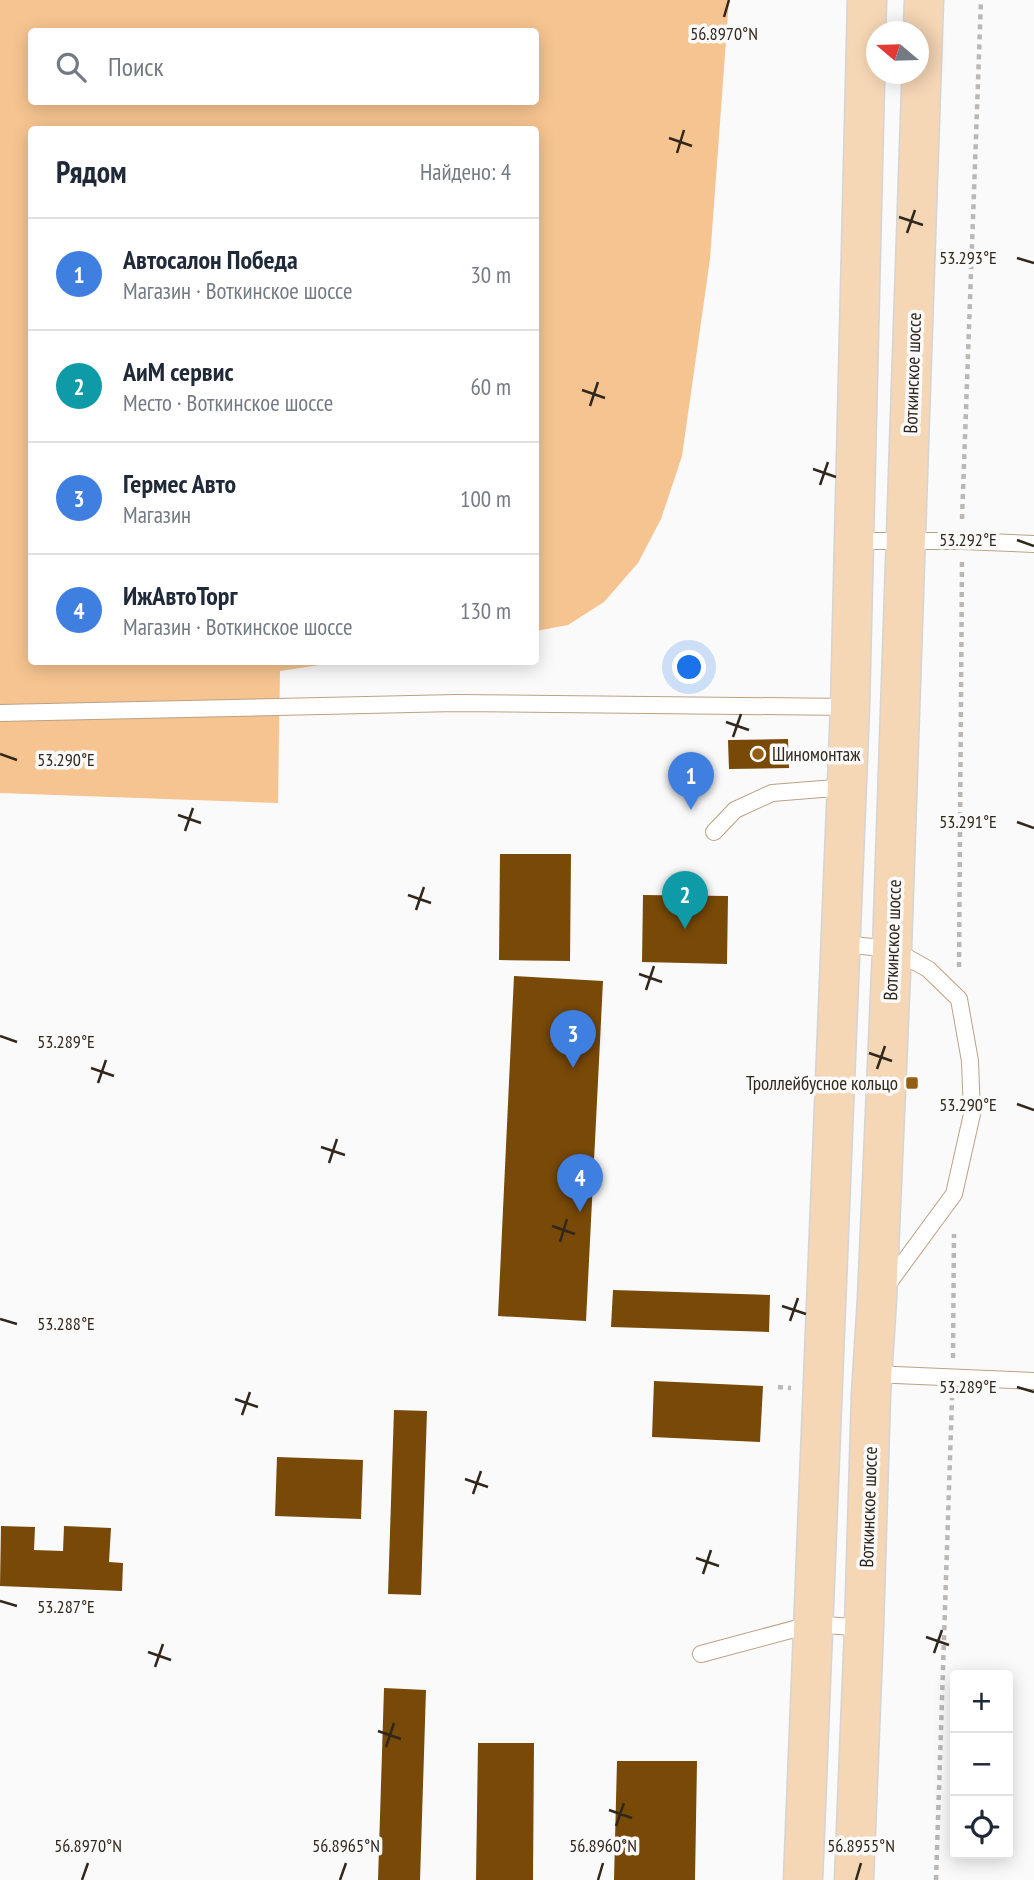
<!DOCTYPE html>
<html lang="ru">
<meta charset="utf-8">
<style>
body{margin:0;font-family:"PT Sans Narrow",sans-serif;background:#f6f6f7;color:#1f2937}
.controls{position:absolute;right:21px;bottom:21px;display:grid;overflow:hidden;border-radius:7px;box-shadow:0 4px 18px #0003}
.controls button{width:63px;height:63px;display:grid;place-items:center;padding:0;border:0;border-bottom:2px solid #e0e1e3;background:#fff;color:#1f2937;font:35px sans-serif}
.compass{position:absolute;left:866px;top:21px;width:63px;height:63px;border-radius:50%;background:#fff;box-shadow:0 4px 18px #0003;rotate:289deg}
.you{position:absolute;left:690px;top:668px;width:24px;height:24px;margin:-18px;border:5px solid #fff;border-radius:50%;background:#1a73e8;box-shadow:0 0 0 10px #1a73e833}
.badge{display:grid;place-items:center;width:46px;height:46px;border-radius:50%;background:#945e15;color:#fff;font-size:23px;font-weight:700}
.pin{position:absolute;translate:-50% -58px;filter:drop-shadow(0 2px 4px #0008)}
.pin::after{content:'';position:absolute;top:37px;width:24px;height:21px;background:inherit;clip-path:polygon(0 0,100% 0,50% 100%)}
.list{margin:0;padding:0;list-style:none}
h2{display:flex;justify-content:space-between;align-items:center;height:91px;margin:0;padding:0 28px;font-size:30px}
h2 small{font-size:23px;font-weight:400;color:#747a83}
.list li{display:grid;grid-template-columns:46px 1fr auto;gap:21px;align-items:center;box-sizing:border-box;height:112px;padding:0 28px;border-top:2px solid #e0e1e3}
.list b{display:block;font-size:26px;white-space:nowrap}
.list p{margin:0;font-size:23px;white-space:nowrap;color:#747a83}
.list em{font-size:23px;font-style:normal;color:#747a83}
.icon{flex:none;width:38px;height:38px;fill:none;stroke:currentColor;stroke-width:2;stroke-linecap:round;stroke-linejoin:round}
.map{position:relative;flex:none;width:1034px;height:1880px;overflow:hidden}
.search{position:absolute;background:#fff;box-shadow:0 4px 18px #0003;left:28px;top:28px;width:511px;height:77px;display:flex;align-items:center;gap:18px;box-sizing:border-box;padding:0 24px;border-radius:7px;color:#747a83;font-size:26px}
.panel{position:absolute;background:#fff;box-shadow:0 4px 18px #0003;left:28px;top:126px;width:511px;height:539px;border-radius:7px}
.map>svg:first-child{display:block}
</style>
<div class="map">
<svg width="1034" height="1880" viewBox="0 0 1034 1880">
<rect width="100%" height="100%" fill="#fafafa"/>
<path fill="#f6c490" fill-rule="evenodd" d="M0,0H729L710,259L682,456L661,519L638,563L604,602L568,625L536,631V130H32V662H340L280,671L278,803L0,793ZM32,32H536V102H32Z"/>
<g fill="#784907">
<polygon points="788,739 789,768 729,769 728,740"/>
<polygon points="500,854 571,854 570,961 499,960"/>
<polygon points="643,895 728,896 727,964 642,962"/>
<polygon points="514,976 603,981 586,1321 498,1316"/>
<polygon points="613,1290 770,1295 769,1332 611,1327"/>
<polygon points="654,1381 763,1386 760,1442 652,1437"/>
<polygon points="394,1410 427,1411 421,1595 388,1594"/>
<polygon points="277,1457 363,1460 361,1519 275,1516"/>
<polygon points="1,1526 35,1527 34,1550 63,1551 64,1526 111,1528 109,1562 123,1563 122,1591 0,1586"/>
<polygon points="384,1688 426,1690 420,1880 378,1880"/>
<polygon points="478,1743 534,1743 533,1880 476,1880"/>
<polygon points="617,1761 697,1761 695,1880 614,1880"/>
</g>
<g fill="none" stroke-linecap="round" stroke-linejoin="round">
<g stroke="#bba185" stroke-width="18">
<g id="service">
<polyline points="854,541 962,541 1034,544"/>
<polyline points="0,713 456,703 850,707"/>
<polyline points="714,832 735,810 772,793 847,787"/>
<polyline points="842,944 892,949 928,969 959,999 970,1061 972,1114 954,1194 885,1288"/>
<polyline points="872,1374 1034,1381"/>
<polyline points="701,1654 813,1624 864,1628"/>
</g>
</g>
<g stroke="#d6d4d2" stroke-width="41">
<g id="primary">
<polyline points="803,1880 850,707 867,0"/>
<polyline points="854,1880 864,1628 871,1394 877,1299 892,949 924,0"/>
</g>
</g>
<g stroke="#bbb7b4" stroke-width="4.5" stroke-dasharray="5 5" stroke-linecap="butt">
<polyline points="962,519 981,0"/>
<polyline points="959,967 962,562"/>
<polyline points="953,1358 954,1234"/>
<polyline points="778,1387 791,1388"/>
<polyline points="936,1880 952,1398"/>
</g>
<use href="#service" stroke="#fff" stroke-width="16"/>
<use href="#primary" stroke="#f5d6b5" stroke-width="38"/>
</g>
<path fill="none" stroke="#31271c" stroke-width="2.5" d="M724,17L729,0M669,138L692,146M677,153L684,130M899,217L923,225M907,233L915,210M1017,258L1034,263M582,390L605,398M590,406L598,382M813,469L836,477M820,485L828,462M1017,540L1034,546M726,722L749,730M733,737L741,714M0,754L17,760M178,815L201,823M1017,822L1034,828M185,831L193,808M408,895L431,903M416,910L424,887M639,974L662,982M646,990L654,966M0,1036L17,1042M869,1053L892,1061M91,1068L114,1076M877,1069L885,1046M98,1083L106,1060M1017,1104L1034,1110M321,1147L345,1155M329,1163L337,1139M552,1226L575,1234M560,1242L567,1219M782,1306L806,1314M0,1319L17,1324M790,1321L798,1298M1017,1387L1034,1392M235,1399L258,1407M242,1415L250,1392M465,1479L488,1487M473,1494L481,1471M696,1558L719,1566M703,1574L711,1550M0,1601L17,1606M926,1637L949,1645M148,1652L171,1660M934,1653L942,1630M155,1667L163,1644M378,1731L401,1739M386,1747L394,1723M609,1810L632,1818M616,1826L624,1803M82,1880L88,1863M340,1880L346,1863M598,1880L603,1863M856,1880L861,1863"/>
<g fill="#945e15" stroke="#fafafa" stroke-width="2.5">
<circle cx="758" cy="754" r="7"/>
<rect x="905" y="1076" width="14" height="14" rx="3.5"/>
</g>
<g text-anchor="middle" stroke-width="7" stroke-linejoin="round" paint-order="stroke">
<g font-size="19" fill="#31271c" stroke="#fafafa">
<text transform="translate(912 373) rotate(-88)" y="7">Воткинское шоссе</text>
<text transform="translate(892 940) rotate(-88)" y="7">Воткинское шоссе</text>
<text transform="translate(868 1507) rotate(-88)" y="7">Воткинское шоссе</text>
</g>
<g font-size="19" fill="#31271c" stroke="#fafafa" text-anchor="start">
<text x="772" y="761">Шиномонтаж</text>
<text x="898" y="1090" text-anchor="end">Троллейбусное кольцо</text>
</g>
</g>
<g font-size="18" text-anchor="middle" fill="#31271c" stroke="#fafafa" stroke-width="7" stroke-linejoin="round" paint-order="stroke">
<text x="724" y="40">56.8970°N</text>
<text x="968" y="264">53.293°E</text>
<text x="968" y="546">53.292°E</text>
<text x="66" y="766">53.290°E</text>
<text x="968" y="828">53.291°E</text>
<text x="66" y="1048">53.289°E</text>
<text x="968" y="1111">53.290°E</text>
<text x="66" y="1330">53.288°E</text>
<text x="968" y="1393">53.289°E</text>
<text x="66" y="1613">53.287°E</text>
<text x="88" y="1852">56.8970°N</text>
<text x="346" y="1852">56.8965°N</text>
<text x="603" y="1852">56.8960°N</text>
<text x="861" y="1852">56.8955°N</text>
</g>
</svg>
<div class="controls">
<button>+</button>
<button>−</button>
<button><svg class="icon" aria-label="locate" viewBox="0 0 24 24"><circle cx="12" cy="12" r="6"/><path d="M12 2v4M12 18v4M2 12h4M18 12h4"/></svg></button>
</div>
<svg class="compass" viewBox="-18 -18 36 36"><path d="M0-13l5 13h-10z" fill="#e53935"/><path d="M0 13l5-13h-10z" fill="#747a83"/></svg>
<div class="you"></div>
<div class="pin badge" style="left:691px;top:810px;background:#3f7fe0">1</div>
<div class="pin badge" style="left:685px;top:929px;background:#0f9aa8">2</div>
<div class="pin badge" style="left:573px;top:1068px;background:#3f7fe0">3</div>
<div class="pin badge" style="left:580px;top:1212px;background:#3f7fe0">4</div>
<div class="search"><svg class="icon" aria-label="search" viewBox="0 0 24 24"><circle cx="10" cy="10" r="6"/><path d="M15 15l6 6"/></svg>Поиск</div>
<section class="panel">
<h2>Рядом<small>Найдено: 4</small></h2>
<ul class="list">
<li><span class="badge" style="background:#3f7fe0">1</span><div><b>Автосалон Победа</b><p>Магазин · Воткинское шоссе</p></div><em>30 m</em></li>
<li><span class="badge" style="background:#0f9aa8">2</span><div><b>АиМ сервис</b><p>Место · Воткинское шоссе</p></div><em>60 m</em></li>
<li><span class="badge" style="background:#3f7fe0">3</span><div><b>Гермес Авто</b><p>Магазин</p></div><em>100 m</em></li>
<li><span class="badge" style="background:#3f7fe0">4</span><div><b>ИжАвтоТорг</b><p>Магазин · Воткинское шоссе</p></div><em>130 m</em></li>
</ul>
</section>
</div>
